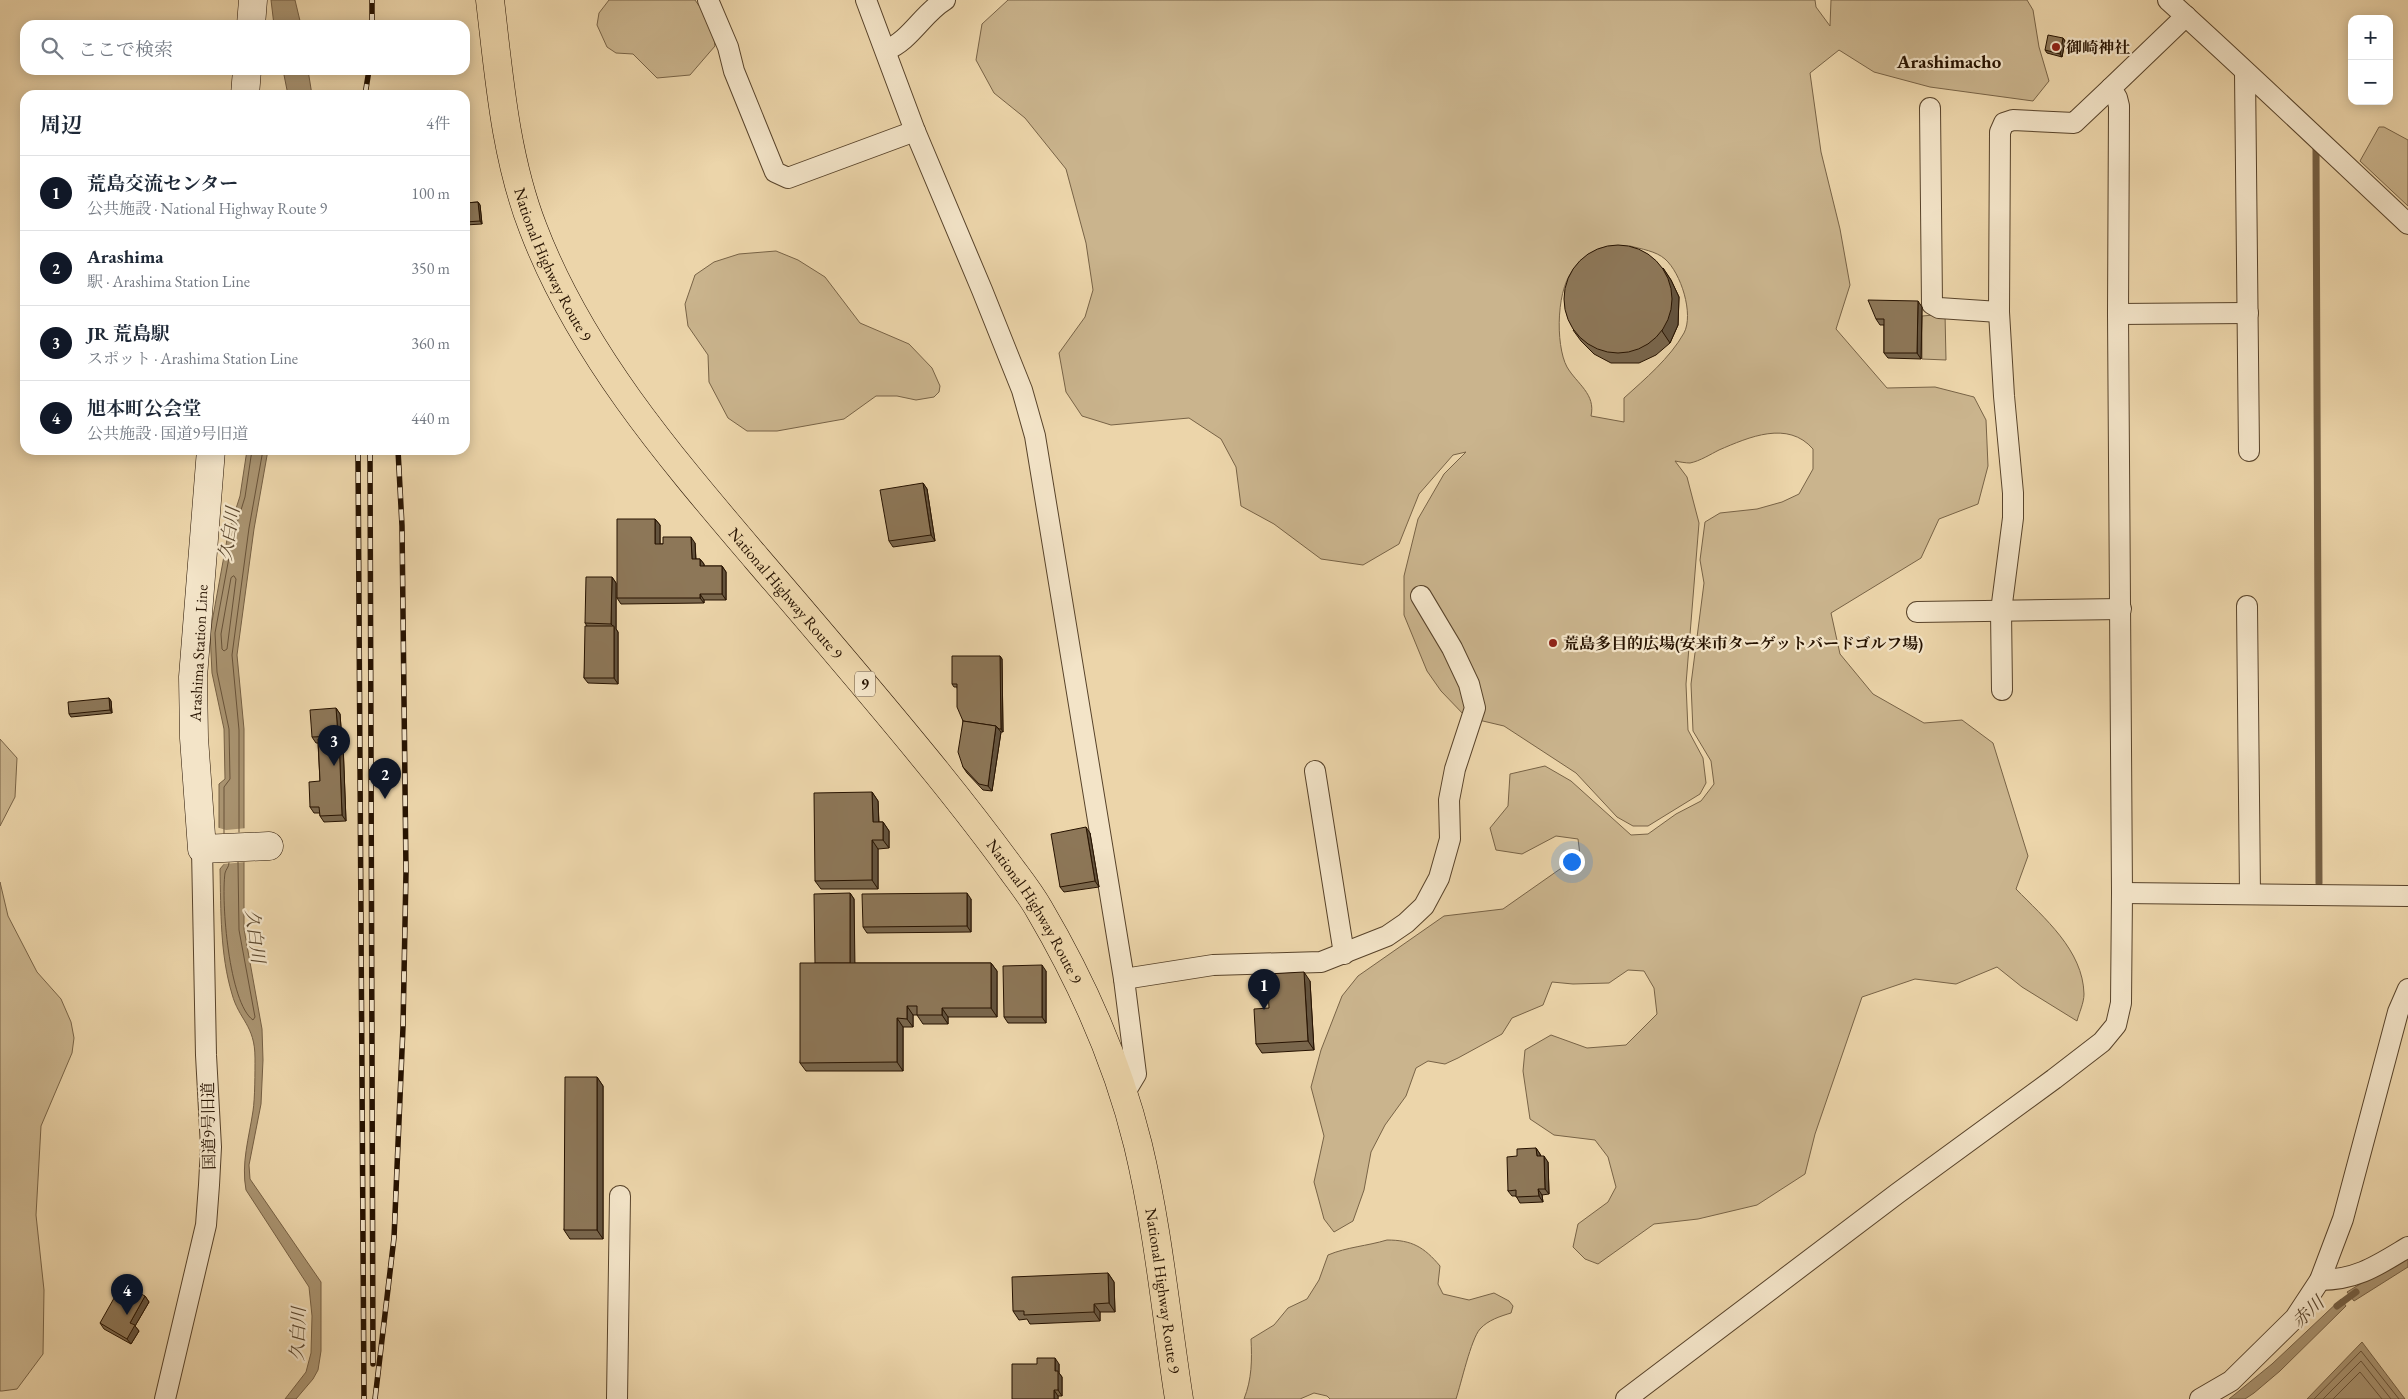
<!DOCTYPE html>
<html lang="ja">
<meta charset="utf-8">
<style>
body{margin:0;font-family:"EB Garamond","Noto Serif JP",serif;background:#f6f6f7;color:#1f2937}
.controls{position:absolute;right:15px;top:15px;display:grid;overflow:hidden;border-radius:10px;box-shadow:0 2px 12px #0003}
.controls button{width:45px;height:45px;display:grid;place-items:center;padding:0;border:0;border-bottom:1px solid #e0e1e3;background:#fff;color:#1f2937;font:25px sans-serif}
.you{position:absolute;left:1571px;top:861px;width:18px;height:18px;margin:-12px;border:4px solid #fff;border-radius:50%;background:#1a73e8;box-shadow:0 0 0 8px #1a73e833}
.badge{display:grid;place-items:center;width:32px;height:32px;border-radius:50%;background:#111827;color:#fff;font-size:16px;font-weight:700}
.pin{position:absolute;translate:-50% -41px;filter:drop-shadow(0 1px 2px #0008)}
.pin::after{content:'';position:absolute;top:26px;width:18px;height:15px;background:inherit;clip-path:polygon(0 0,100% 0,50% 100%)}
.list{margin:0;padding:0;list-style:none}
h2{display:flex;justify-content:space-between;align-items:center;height:65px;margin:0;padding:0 20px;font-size:21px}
h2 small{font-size:16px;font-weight:400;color:#747a83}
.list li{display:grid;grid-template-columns:32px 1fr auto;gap:15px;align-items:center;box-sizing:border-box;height:75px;padding:0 20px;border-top:1px solid #e0e1e3}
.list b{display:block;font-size:19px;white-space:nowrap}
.list p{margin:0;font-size:16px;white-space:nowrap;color:#747a83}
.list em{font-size:16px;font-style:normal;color:#747a83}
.icon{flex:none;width:28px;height:28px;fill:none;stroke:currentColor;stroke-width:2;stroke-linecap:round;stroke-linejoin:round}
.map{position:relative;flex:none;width:2408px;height:1399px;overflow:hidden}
.search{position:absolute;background:#fff;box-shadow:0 2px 12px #0003;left:20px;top:20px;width:450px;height:55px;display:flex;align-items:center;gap:12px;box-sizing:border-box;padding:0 18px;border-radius:15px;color:#747a83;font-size:19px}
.panel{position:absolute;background:#fff;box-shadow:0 2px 12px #0003;left:20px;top:90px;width:450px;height:365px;border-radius:15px}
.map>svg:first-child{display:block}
</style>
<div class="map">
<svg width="2408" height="1399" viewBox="0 0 2408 1399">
<rect width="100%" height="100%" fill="#ecd5aa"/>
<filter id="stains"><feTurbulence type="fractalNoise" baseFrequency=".004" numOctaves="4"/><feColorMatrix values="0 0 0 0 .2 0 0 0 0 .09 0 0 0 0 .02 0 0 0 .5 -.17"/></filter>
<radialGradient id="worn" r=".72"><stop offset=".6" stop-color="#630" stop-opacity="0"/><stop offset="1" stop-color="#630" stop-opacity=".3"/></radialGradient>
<g fill="#cab48d" stroke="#786346" fill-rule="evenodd">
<polygon points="609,0 695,0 712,24 715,46 690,75 657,78 633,54 616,53 607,47 597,25 599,13"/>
<path d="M1008,0H1815L1816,7L1830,26L1831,0H2027L2033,10L2039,47L2049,81L2033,101L1930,87L1874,72L1839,50L1810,73L1821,152L1840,229L1850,285L1836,329L1887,388L1935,387L1974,397L1986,420L1988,466L1978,504L1939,519L1921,558L1831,613L1840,654L1873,694L1924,723L1962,720L1993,743L2028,856L2016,889C2044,918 2083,950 2084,994C2084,1003 2079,1013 2077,1021L2022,987L1997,967L1956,984L1915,979L1862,997L1815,1134L1805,1174L1757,1205L1698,1219L1654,1224L1598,1264L1585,1259L1573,1247L1578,1224L1608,1202L1616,1187L1608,1157L1595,1140L1554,1135L1530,1119L1523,1071L1525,1050L1551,1035L1587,1048L1626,1045L1657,1014L1654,988L1644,971L1628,970L1609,983L1573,984L1552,982L1543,1005L1512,1018L1502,1034L1458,1058L1445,1064L1428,1061L1416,1068L1406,1096L1385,1125L1371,1152L1364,1190L1353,1221L1334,1232L1324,1219L1314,1182L1324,1136L1311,1087L1321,1050L1342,996L1358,976L1444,916L1503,909L1580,855L1578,839L1556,836L1522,854L1496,850L1490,828L1508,806L1510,774L1545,766L1571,781L1631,835L1648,834L1676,814L1701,801L1714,784L1711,761L1693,731L1691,684L1704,583L1700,560L1705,522L1720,513L1757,509L1782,502L1799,494L1813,469V449C1788,420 1749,437 1719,450C1711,454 1700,461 1690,463C1686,463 1680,462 1675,461L1687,477L1699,523L1686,684L1688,730L1703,758L1706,783L1700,794L1648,826H1633L1617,817L1576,773L1504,726L1466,717L1441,691L1427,671L1404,615V576L1418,519L1444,474L1466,452L1453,455L1419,494L1399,544L1363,565L1321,559L1274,524L1241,506L1236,467L1221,439L1189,418L1111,425L1082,416L1066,392L1059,353L1085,317L1093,290L1086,243L1066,169L1025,118L994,93L976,60L982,24ZM1630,246C1641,249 1656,251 1665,259C1681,273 1694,314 1684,333C1670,358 1645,379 1624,398V422L1591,416C1596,394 1577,384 1567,367C1555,345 1556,284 1576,267C1583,261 1619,250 1630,246Z"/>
<polygon points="2379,127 2384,127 2408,140 2408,206 2360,161"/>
<polygon points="776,251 798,260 825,277 860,323 909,344 932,368 940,386 939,392 934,397 916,400 897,396 876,396 844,419 777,431 747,431 728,418 709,382 708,355 688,326 685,304 695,275 714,262 739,254"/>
<polygon points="1945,314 1946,360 1922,359 1922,316"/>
<polygon points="0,739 17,758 15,797 0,826"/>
<polygon points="0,882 8,916 37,972 61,999 71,1022 74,1038 72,1053 41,1126 36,1215 44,1290 43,1354 17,1389 2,1391 0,1391"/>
<path d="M1387,1240C1412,1240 1424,1247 1440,1266L1438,1284L1443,1294L1469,1300L1494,1293L1509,1301L1513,1306L1511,1313C1501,1316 1488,1320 1480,1329C1471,1339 1461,1384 1456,1399H1330L1327,1396L1314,1393L1300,1399H1244C1252,1379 1252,1360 1251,1339L1274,1325L1288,1308L1307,1299L1319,1280L1328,1255C1347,1247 1367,1246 1387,1240Z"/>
</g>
<g fill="#a99370" stroke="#755f43">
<polygon points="271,0 295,0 301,25 274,25"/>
<polygon points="283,70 308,70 312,95 288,95"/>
<path d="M247,450H268L254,529L237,655L244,729V929L262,1029L263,1060L261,1104L249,1165L250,1179L321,1282V1351L318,1370L313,1379L296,1399H285L306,1372L311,1353L312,1316L309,1287L246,1190C241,1163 249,1138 253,1111C255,1098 255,1072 255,1058C255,1025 239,1020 232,994C220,954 221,911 220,869L224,864L219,829V784L225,779L224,729L212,673L210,633L228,534L240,496Z"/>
<polygon points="2408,1255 2408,1267 2354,1301 2347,1292"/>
<polygon points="2341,1299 2346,1306 2280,1371 2254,1393 2245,1399 2229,1399 2272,1364"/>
<polygon points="2362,1342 2405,1399 2307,1399"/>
</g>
<polygon fill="#ecd5aa" points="216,827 226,830 247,828 246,862 224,864 218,869 222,864"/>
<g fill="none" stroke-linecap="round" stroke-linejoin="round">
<g stroke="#685238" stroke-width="1">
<polygon points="234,576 236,579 227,649 224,651 222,649 221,634 231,578"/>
<polyline points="239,832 239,730 232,655 249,528 263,450"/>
<polyline points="224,833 224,787 230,779 229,729 217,672 215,633 233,536 245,497 252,450"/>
<path d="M229,863C229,867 226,869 225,873C221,902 229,1003 253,1020L255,1017L239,930L238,862"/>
<polyline points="2314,1399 2361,1351 2399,1399"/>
<polyline points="2323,1399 2361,1361 2391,1399"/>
<polyline points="2333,1399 2360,1372 2382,1399"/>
</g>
<g stroke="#755f43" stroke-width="7">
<polyline points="2316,149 2319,883"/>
<polyline points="2337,1306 2356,1292"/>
</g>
<g stroke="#58432a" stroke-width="22">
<g id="minor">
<polyline points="708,0 728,47 734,71 775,172 788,178 915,131"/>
<polyline points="866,0 915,131 982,290 1022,390 1035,436 1124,979 1136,1074 1124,1094"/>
<path d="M2168,0C2249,73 2328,149 2408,224"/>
<path d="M886,50C910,41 923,13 945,0"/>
<polyline points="2245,73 2249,451"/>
<polyline points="1930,108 1932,304 1939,308 1999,312"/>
<polyline points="2118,314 2248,313"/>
<polyline points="2247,606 2250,893"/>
<polyline points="1917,612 2121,609"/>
<polyline points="2002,690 2001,611 2013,518 2013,493 2004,396 1999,312 2000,132 2004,123 2013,120 2074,123 2111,88"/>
<polyline points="1315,771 1344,954"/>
<polyline points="2122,893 2408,896"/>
<polyline points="1124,979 1213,965 1321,962 1387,936 1406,923 1424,906 1439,878 1450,839 1449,800 1455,769 1475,708 1469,684 1452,648 1421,596"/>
<path d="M2320,1280C2357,1280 2378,1265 2408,1247"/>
<polyline points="165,1399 206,1225 209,1185 211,1147 206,1055 202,849"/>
<polyline points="617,1399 620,1196"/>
<polyline points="1626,1399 1898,1193 2054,1079 2102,1042 2116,1025 2121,1003 2122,893 2118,314 2119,106 2117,98 2111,88 2186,16"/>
<polyline points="2200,1399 2231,1381 2295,1318 2320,1280 2343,1219 2398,1012 2408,989"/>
</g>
</g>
<g stroke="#261200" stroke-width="29">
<g id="secondary">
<polyline points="251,25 253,0"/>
<polyline points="245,95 247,70"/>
<polyline points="211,450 193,677 194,738 202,849 269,846"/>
</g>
</g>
<g stroke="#261200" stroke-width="29">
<g id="trunk">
<path id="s1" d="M490,0C499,76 505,156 533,228C581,354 671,458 757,559C818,630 879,701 938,774C963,805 988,837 1012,870C1021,882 1031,895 1039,909C1082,982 1118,1063 1138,1145C1158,1228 1166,1315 1179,1399"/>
</g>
</g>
<use href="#minor" stroke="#f3e4c8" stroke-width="20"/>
<use href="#secondary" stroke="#f3e4c8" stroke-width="28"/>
<use href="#trunk" stroke="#ecd5aa" stroke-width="28"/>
<g stroke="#261200" stroke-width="5.5">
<g id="rail">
<polyline points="372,25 372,0"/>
<polyline points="365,95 369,70"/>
<polyline points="358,450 364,1399"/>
<polyline points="370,450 373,1364"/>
<polyline points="375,1399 394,1238 403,1027 406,872 402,526 398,450"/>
</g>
</g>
<use href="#rail" stroke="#f3e4c8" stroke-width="4" stroke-dasharray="11" stroke-linecap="butt"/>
</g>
<g fill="#79664c" stroke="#261200">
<polygon points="2063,38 2065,41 2062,57 2047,53 2045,50"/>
<polygon points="478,202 480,205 482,224 465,225 465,203"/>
<polygon points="1663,268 1671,280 1679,297 1678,325 1670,343 1656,355 1639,363 1611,363 1594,354 1581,341 1573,330"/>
<polygon points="1922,307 1921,359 1888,358 1884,353 1884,325 1880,325 1876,319"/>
<polygon points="923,483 927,489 935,541 893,547 889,541"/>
<polygon points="655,519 660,525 660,544 695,543 696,559 700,559 704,564 704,566 722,566 726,572 726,600 704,600 704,603 621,604 617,598"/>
<polygon points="612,577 616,583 616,629 618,632 618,684 588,683 584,678 587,626 585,623"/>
<polygon points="1000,656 1002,659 1003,732 1001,732 992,791 983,790 967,773 963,767 963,721 957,687 954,687 952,684"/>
<polygon points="109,698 111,701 112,713 71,717 69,714"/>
<polygon points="336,708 340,714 342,741 343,743 346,821 324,822 320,816 320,813 314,813 310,807 320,781 318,743 316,743 312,737"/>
<polygon points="872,792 878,801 879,822 883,822 889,831 889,848 878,849 878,889 821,889 815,881"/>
<polygon points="1090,833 1099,887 1064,892 1060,887"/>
<polygon points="850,893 854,899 854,963 991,963 997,971 997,1017 948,1017 948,1024 923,1024 917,1015 913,1015 913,1027 903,1027 903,1071 806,1071 800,1063 815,963"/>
<polygon points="971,899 971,932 867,933 863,927"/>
<polygon points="1046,971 1046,1023 1008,1023 1004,1017"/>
<polygon points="1310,981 1314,1050 1262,1053 1256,1044 1269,1008"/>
<polygon points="597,1077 603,1086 603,1239 570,1239 564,1230"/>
<polygon points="1536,1148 1540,1154 1541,1156 1548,1162 1549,1194 1542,1195 1543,1202 1520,1203 1516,1196 1512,1196 1508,1191 1517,1156"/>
<polygon points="1108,1273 1114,1282 1115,1312 1100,1312 1100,1321 1030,1324 1027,1319 1019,1320 1013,1311"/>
<polygon points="145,1296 149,1302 135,1326 139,1331 131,1344 104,1329 100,1323"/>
<polygon points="1059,1364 1059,1373 1062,1377 1062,1396 1058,1396 1058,1399 1012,1399"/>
</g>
<g fill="#63533e" stroke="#261200">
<polygon points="2063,38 2065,41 2062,57 2060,54"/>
<polygon points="478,202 480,205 482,224 480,221"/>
<polygon points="1663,268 1671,280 1679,297 1678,325 1670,343 1662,331"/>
<polygon points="1918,301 1922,307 1921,359 1917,353"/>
<polygon points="923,483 927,489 935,541 931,535"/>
<polygon points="655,519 660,525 660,549 655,544"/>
<polygon points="691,537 695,543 696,564 692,559"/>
<polygon points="700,559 704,564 704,572 700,566"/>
<polygon points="722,566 726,572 726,600 722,594"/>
<polygon points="612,577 616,583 616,629 618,632 618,684 614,678 614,627 611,624"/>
<polygon points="700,594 704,600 704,603 700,598"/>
<polygon points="1000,656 1002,659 1003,732 1001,729"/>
<polygon points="109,698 111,701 112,713 110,710"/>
<polygon points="336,708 340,714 342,741 343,743 346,821 342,815 339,738 338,736"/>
<polygon points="996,726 1001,732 992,791 988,786"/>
<polygon points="872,792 878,801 879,830 873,822"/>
<polygon points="883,822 889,831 889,848 883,840"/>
<polygon points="1086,827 1090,833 1099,887 1095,881"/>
<polygon points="872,840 878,849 878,889 872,880"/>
<polygon points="850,893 854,899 855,968 850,963"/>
<polygon points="967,893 971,899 971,932 967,926"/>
<polygon points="991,963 997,971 997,1017 991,1008"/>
<polygon points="1042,965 1046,971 1046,1023 1042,1017"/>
<polygon points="1304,972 1310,981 1314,1050 1308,1041"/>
<polygon points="907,1006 913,1015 913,1027 907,1019"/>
<polygon points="942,1008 948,1017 948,1024 942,1015"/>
<polygon points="897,1018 903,1027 903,1071 897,1062"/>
<polygon points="597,1077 603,1086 603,1239 597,1230"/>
<polygon points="1536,1148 1540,1154 1541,1162 1537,1156"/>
<polygon points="1544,1156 1548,1162 1549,1194 1545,1189"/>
<polygon points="1538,1189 1542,1195 1543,1202 1539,1196"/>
<polygon points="1108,1273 1114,1282 1115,1312 1109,1303"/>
<polygon points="145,1296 149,1302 135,1326 139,1331 131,1344 127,1339 130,1323"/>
<polygon points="1094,1304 1100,1312 1100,1321 1094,1312"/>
<polygon points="1055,1358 1059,1364 1059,1373 1062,1377 1062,1396 1058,1390 1055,1371"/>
<polygon points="1054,1390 1058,1396 1058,1399 1054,1399"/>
</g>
<g fill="#8d7758" stroke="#261200">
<polygon points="2048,35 2063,38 2060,54 2045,50"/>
<polygon points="478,202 480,221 465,222 465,203"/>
<circle cx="1618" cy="299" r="54"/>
<polygon points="1868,300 1918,301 1917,353 1884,353 1884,319 1876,319"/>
<polygon points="923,483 931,535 889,541 880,490"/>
<polygon points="617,519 655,519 655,544 663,544 663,537 691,537 692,559 700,559 700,566 722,566 722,594 700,594 700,598 617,598"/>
<polygon points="586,577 612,577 611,624 585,623"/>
<polygon points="585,626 614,626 614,678 584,678"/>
<polygon points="952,656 1000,656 1001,729 999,729 996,726 963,721 957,707 957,684 952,684"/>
<polygon points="109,698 110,710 69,714 68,702"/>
<polygon points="336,708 338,736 312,737 310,710"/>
<polygon points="963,721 996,726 988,786 979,784 963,767 958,752"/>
<polygon points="339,738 342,815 320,816 319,807 310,807 309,782 320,781 318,739"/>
<polygon points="872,792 873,822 883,822 883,840 872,840 872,880 815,881 814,793"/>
<polygon points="1086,827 1095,881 1060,887 1051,834"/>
<polygon points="850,893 850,963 815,963 814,894"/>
<polygon points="967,893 967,926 863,927 862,894"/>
<polygon points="800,963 991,963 991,1008 942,1008 942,1015 917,1015 917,1006 907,1006 907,1019 897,1018 897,1062 800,1063"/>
<polygon points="1042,965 1042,1017 1004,1017 1003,966"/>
<polygon points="1304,972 1308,1041 1256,1044 1254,1009 1269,1008 1267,974"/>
<polygon points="565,1077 597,1077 597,1230 564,1230"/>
<polygon points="1536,1148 1537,1156 1544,1156 1545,1189 1538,1189 1539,1196 1516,1197 1516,1190 1508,1191 1507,1157 1517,1156 1517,1149"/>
<polygon points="1108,1273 1109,1303 1094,1304 1094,1312 1024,1315 1024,1311 1013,1311 1012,1277"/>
<polygon points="122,1284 145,1296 130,1323 135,1325 127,1339 100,1323"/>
<polygon points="1037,1358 1055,1358 1055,1371 1058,1371 1058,1390 1054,1390 1054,1399 1012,1399 1012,1364 1037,1364"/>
</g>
<g fill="#8f2418" stroke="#f3e4c8" stroke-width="2">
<circle cx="2056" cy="47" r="5"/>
<circle cx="1553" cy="643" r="5"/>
</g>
<g text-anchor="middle" stroke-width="4.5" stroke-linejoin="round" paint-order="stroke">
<rect fill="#f3e4c8" stroke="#64513c" stroke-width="1" x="855" y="671.5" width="20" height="25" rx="4"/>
<g font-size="15" font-weight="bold" fill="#261200">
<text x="865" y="689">9</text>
</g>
<g font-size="16" font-weight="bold" fill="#261200" stroke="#f3e4c8" text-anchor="start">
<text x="2066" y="53">御崎神社</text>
<text x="1563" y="649">荒島多目的広場(安来市ターゲットバードゴルフ場)</text>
</g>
<g font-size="16" fill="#261200" stroke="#f3e4c8">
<text dy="6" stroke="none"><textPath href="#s1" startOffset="274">National Highway Route 9</textPath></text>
<text dy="6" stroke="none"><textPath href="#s1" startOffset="679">National Highway Route 9</textPath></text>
<text transform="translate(198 653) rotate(-87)" y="6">Arashima Station Line</text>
<text dy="6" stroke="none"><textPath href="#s1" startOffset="1084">National Highway Route 9</textPath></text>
<text transform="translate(208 1126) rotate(-91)" y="6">国道9号旧道</text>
<text dy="6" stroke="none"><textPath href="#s1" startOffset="1489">National Highway Route 9</textPath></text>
</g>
<g font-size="18" font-style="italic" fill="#5a462d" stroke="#f3e4c8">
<text transform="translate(229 534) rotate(-81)" y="6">久白川</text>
<text transform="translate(255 936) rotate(83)" y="6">久白川</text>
<text transform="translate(2308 1312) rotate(-43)" y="6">赤川</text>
<text transform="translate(298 1334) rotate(-88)" y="6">久白川</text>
</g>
<g font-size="19" font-weight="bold" fill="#261200" stroke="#f3e4c8">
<text x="1949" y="68">Arashimacho</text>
</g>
</g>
<rect width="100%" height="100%" filter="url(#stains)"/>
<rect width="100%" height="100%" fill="url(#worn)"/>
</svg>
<div class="controls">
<button>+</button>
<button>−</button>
</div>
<div class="you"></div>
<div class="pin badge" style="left:1264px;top:1010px">1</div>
<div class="pin badge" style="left:385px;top:799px">2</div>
<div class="pin badge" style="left:334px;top:766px">3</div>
<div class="pin badge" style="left:127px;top:1315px">4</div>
<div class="search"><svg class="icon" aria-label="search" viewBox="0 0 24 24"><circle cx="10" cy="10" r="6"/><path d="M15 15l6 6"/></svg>ここで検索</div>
<section class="panel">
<h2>周辺<small>4件</small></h2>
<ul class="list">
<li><span class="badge">1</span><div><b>荒島交流センター</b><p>公共施設 · National Highway Route 9</p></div><em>100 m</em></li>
<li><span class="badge">2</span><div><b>Arashima</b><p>駅 · Arashima Station Line</p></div><em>350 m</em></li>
<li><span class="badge">3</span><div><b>JR 荒島駅</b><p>スポット · Arashima Station Line</p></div><em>360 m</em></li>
<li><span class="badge">4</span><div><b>旭本町公会堂</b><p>公共施設 · 国道9号旧道</p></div><em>440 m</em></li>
</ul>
</section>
</div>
